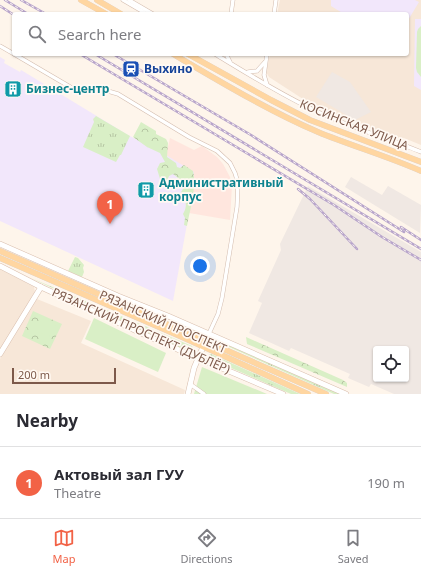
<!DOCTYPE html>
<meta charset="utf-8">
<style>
body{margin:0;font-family:"Noto Sans",sans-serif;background:#f7f7f7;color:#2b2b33}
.controls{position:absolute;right:12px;bottom:12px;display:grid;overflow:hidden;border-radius:4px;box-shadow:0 1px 3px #0004}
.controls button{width:36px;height:36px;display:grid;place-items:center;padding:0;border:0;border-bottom:1px solid #e1e1e2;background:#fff;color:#2b2b33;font:20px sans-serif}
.scale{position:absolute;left:12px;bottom:10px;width:104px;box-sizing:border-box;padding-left:4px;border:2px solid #7d594a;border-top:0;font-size:11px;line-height:14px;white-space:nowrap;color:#7d594a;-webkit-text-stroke:3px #fff9f3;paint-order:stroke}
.you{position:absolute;left:200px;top:266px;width:14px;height:14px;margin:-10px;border:3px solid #fff;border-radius:50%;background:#1a73e8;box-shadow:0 0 0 6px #1a73e833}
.badge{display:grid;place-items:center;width:26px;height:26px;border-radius:50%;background:#f26246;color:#fff;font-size:13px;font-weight:700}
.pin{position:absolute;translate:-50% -33px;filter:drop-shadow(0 1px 2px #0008)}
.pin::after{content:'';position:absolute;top:21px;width:14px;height:12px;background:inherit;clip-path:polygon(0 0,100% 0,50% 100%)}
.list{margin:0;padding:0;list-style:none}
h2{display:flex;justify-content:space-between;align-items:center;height:52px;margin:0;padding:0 16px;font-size:17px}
h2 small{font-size:13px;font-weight:400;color:#7c7c81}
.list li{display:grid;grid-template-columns:26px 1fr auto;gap:12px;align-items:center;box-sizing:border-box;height:72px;padding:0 16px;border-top:1px solid #e1e1e2}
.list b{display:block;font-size:15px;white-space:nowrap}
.list p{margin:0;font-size:13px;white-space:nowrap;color:#7c7c81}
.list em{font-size:13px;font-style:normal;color:#7c7c81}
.icon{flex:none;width:22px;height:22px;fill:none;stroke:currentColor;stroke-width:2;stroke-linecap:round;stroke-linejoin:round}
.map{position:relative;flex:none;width:421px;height:394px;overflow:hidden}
.search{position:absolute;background:#fff;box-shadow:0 1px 3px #0004;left:12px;right:12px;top:12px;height:44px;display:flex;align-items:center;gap:10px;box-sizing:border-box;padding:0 14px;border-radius:4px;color:#7c7c81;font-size:15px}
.sheet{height:124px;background:#fff}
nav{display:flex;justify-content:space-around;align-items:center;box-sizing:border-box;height:56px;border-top:1px solid #e1e1e2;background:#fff;font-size:11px;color:#7c7c81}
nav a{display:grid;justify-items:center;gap:2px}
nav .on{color:#f26246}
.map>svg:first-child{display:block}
</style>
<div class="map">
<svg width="421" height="394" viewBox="0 0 421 394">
<defs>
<pattern id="grass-tufts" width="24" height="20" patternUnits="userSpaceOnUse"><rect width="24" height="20" fill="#d9efc6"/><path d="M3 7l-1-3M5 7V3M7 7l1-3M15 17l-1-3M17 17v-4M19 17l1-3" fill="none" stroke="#b5c5a3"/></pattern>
<pattern id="forest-crowns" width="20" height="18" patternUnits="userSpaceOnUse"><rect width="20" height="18" fill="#d9efc6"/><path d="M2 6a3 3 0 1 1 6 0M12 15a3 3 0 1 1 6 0" fill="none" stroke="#b5c5a3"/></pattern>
</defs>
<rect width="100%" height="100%" fill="#fef5eb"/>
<g fill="#f7e7d8">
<polygon points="280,0 421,0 421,145 404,138 393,137 352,121 303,99 269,77 266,72 270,54 407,54 407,14 277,14"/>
<polygon points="0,269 34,287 35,292 0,350"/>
<polygon points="37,299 91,321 81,343 185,390 184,394 0,394 0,359"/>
</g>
<polygon fill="#ffe6de" points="170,138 194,150 202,146 217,157 223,164 230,177 232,185 230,220 189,213 166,155"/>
<g fill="#f0e8e3" fill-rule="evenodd">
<polygon points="332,72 350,82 371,112 355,120 316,97"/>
<polygon points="351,177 382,195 388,186 421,205 420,233 345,187"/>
<path d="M308,186L421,252V394H394L371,384L369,387L348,378L350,374L291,348L289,351L249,333L262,303L258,301L281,250L280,244ZM376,349H406V379H376Z"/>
</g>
<g fill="#f2e7fb">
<polygon points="331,0 415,0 419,2 407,22 407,14 344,14 331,6"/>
<polygon points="415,19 421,19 421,90 414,86"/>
<polygon points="0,57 5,60 4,63 20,72 21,70 128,135 166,155 194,172 189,213 173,301 0,221"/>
</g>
<g fill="url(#grass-tufts)">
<polygon points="96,116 130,136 121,155 120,155 116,162 83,147 94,122 93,119"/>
<polygon points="75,257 78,258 84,265 83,268 84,272 82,277 68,271"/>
<polygon points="31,278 192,346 194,350 189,352"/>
<polygon points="219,340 341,394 334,394 218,342"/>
<polygon points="210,354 211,354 300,394 291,394 208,358"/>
</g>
<g fill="url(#forest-crowns)">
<path d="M141,122L156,131V134L166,139L168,143L167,157L176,163L177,167L180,168L184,165L193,171C197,186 190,210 187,226L184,225L185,218L183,214C188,206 186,200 181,192L183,189L178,178L173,174L169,176L166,183L163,184L161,182L157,169L160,163L165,162L160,153L147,147L133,137Z"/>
<polygon points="33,311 62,324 50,349 22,336"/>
<polygon points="246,337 343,380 347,383 347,387 247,344"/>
</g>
<g fill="#d9efc6">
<polygon points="421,26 421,77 417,72 416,68 417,32 418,29"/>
<polygon points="45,318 56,324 49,337 38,332"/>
<polygon points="94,318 166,353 158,372 85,339"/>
<polygon points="202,367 267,394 194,394"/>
</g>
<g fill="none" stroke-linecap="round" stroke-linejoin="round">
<g stroke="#d3bcae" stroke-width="4.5">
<g id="street">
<polyline points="123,0 147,14"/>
<polyline points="129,0 153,14"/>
<polyline points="231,14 233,0"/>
<polyline points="274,14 276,0"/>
<polyline points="0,46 14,54"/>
<polyline points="14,54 72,88 101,89 118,94 189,137 217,151 230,163 235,173 238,183 237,207 222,298 218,314 206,340"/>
<path d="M215,54C248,74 283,96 318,112C352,128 387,138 421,152"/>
<polyline points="226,54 230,62"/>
<polyline points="267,54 264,75 267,85"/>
<polyline points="248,72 257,71 265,62"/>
<polyline points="190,384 204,394"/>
</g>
</g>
<g stroke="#d9bead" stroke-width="6">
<g id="secondary">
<polyline points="0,244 118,296 168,316 346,394"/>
<polyline points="0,266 41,287 165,344 283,394"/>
<polyline points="0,354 41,287"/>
<polyline points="188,394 194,368 206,340"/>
</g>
</g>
<g stroke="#dbd1cc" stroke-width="6">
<g id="primary">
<polyline points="81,0 106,14"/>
<polyline points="97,0 121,14"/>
<path d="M173,54C219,81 269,111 318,132C352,146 387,156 421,171"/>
<polyline points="188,54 271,100 310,120 421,162"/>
<polyline points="0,251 326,394"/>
<polyline points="0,258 182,337 308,394"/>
</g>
</g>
<use href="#street" stroke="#fff" stroke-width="3.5"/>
<use href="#secondary" stroke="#fff" stroke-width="5"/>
<use href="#primary" stroke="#ffd6a1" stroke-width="5.5"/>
<g stroke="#b8a5cb" stroke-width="2.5">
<g id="rail">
<polyline points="5,0 28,14"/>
<polyline points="21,0 46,14"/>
<polyline points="0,6 14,15"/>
<polyline points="80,54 334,205 382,237 421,260"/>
<polyline points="95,54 421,249"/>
<polyline points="113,54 251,135 404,232"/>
<polyline points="298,189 310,199 357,249"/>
<polyline points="401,227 421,240"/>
</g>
</g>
<use href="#rail" stroke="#fff9f3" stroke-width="1" stroke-dasharray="3" stroke-linecap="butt"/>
</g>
<defs>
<g id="station-square" transform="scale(0.9)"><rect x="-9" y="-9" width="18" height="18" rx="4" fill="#1a4fb4" stroke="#fff9f3"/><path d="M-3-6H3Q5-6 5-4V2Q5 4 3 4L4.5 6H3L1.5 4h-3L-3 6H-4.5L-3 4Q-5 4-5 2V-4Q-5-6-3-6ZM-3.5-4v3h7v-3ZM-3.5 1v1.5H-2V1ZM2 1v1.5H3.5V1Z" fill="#fff"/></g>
<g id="building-square" transform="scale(0.9)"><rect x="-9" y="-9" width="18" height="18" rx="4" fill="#0f9aa8" stroke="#fff9f3"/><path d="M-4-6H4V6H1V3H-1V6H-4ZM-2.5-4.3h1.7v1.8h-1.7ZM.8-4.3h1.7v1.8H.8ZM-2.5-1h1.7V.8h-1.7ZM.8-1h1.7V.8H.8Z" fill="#fff"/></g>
</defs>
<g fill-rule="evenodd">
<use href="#station-square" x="131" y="69"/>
<use href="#building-square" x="13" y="89"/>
<use href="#building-square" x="146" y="190"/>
</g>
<g text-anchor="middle" stroke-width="3.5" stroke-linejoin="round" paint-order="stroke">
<g font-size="12" font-weight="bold" fill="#164399" stroke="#fff9f3" text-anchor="start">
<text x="144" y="73">Выхино</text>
</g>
<g font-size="12" font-weight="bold" fill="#0d838f" stroke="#fff9f3" text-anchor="start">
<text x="26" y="93">Бизнес-центр</text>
<text x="159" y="187">Административный<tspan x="159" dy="14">корпус</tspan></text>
</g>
<g font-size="12" fill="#7d594a" stroke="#fff9f3">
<text transform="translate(354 125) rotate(22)" y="4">КОСИНСКАЯ УЛИЦА</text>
<text transform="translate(163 322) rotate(24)" y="4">РЯЗАНСКИЙ ПРОСПЕКТ</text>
<text transform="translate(141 331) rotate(24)" y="4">РЯЗАНСКИЙ ПРОСПЕКТ (ДУБЛЁР)</text>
</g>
</g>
</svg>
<div class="controls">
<button><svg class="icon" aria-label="locate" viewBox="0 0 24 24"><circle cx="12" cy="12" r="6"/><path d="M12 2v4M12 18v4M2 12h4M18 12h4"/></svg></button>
</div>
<div class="scale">200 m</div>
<div class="you"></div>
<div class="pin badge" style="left:110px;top:224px">1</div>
<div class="search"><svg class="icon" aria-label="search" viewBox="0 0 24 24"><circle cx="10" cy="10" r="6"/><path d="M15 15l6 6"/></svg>Search here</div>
</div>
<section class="sheet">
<h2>Nearby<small></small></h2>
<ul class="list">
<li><span class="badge">1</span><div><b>Актовый зал ГУУ</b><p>Theatre</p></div><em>190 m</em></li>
</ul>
</section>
<nav>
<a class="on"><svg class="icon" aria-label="map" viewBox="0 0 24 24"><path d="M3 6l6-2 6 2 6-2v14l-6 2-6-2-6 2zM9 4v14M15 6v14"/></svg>Map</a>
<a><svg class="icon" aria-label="directions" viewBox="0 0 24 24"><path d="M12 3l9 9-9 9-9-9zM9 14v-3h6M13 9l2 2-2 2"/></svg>Directions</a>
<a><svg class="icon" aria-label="saved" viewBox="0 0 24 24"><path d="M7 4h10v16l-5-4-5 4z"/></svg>Saved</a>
</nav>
